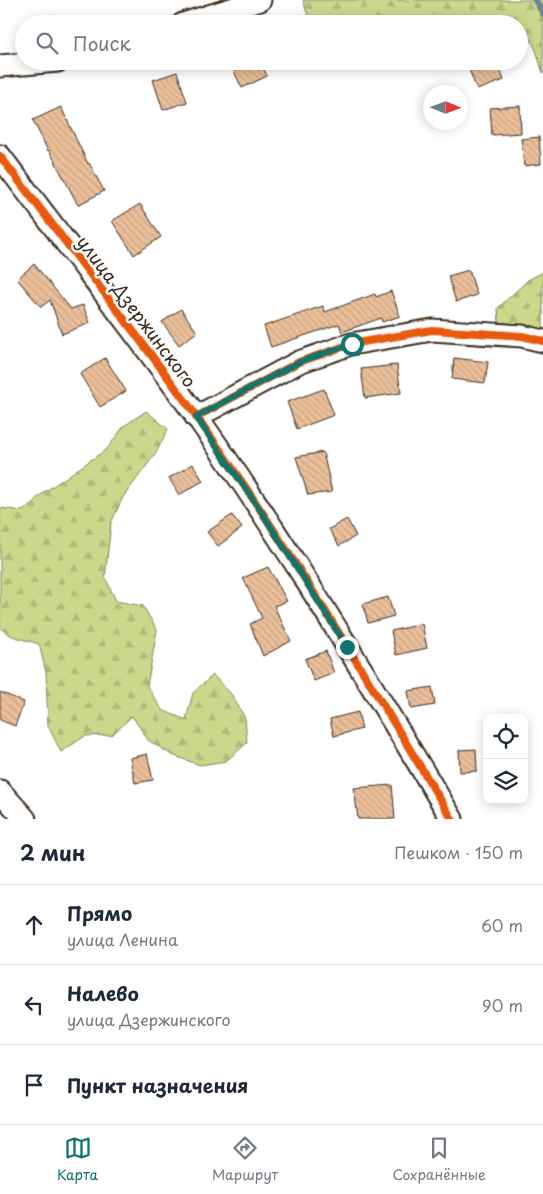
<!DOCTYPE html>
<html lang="ru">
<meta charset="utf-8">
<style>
body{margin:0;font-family:"Playpen Sans",sans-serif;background:#f6f6f7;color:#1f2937}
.controls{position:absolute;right:15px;bottom:15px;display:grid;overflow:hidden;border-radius:10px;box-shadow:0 2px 12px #0003}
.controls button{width:45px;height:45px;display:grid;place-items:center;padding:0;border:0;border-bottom:1px solid #e0e1e3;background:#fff;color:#1f2937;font:25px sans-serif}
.compass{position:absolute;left:423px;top:85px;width:45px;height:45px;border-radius:50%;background:#fff;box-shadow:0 2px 12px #0003;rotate:91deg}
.stop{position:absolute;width:15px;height:15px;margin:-11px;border:4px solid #0f766e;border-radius:50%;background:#fff}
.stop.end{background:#0f766e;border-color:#fff;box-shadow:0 1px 5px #0008}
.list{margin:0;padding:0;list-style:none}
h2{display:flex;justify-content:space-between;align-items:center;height:65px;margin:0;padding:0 20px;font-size:21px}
h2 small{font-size:16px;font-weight:400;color:#747a83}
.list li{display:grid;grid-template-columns:32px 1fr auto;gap:15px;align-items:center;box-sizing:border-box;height:80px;padding:0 20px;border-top:1px solid #e0e1e3}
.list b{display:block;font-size:19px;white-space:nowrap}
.list p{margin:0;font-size:16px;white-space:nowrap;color:#747a83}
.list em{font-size:16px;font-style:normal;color:#747a83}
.icon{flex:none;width:28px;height:28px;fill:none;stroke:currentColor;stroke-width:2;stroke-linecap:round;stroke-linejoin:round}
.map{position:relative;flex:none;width:543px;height:819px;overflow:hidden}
.search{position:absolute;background:#fff;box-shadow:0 2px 12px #0003;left:15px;right:15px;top:15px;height:55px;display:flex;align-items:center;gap:12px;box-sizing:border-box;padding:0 18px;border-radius:28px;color:#747a83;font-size:19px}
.sheet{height:305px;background:#fff}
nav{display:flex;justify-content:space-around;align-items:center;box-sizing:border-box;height:70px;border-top:1px solid #e0e1e3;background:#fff;font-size:14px;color:#747a83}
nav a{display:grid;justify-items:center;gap:2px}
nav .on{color:#0f766e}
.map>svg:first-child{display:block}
</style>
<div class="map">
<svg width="543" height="819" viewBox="0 0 543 819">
<defs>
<pattern id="forest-firs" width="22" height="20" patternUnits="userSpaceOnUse" patternTransform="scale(1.25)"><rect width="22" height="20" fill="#cbd78b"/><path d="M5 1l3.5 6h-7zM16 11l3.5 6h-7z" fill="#afb978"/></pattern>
<pattern id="building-back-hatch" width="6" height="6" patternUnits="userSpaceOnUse" patternTransform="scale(1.25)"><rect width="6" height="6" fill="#eabf9a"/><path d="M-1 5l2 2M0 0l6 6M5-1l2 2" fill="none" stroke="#caa484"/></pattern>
</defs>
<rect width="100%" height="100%" fill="#fff"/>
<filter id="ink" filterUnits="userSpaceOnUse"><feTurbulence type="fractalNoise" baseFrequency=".02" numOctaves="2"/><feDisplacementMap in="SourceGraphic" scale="10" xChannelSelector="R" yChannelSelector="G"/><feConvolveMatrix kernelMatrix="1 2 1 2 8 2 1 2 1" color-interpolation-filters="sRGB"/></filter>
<g filter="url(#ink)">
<g fill="url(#forest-firs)" stroke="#838054">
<path d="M303,0H543V73C537,57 536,37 519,31V24H314L307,13Z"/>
<polygon points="543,272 543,331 499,322 498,308 528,280"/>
<polygon points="146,411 168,429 156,453 123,497 111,523 105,577 116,601 143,606 157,630 147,686 162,710 186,720 193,693 213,675 231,694 245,718 247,743 226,761 200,765 172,755 148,740 132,716 112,735 85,736 61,752 48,726 46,672 39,644 12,636 0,628 0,508 23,511 43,493 107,449 124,426"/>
</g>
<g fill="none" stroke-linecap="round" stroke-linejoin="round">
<polyline stroke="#6e8298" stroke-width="6" points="535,0 543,14"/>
</g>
<g fill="url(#building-back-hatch)" stroke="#3b2a1e">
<polygon points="229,61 260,61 267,76 242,88"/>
<polygon points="490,61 497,61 504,80 477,90 469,69"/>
<polygon points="177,72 187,102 163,110 153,80"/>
<polygon points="520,106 521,133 492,135 490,108"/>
<polygon points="61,107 88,164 89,163 104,191 78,205 49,150 48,151 33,120"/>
<polygon points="539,137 541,164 524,166 521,139"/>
<polygon points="140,204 161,237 134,255 112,221"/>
<polygon points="34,264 71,309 83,305 90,323 62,334 50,300 41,307 17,279"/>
<polygon points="469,270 477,295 456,302 448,276"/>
<polygon points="391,291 400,316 382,322 381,318 342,332 339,324 271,347 264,326 323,306 325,312 375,294 376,297"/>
<polygon points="181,309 197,332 179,345 162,322"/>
<polygon points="105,358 126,391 100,407 80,374"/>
<polygon points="454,358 488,362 485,383 452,379"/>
<polygon points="397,365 401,393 365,398 361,369"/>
<polygon points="324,389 334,415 297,429 287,402"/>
<polygon points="323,452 332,492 308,495 296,457"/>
<polygon points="193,464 203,481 179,495 169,478"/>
<polygon points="232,515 242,528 218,546 207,532"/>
<polygon points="347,519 356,536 339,546 329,529"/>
<polygon points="268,567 287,601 274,606 291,641 263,656 250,624 262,618 243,578"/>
<polygon points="388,597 394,616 368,623 363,604"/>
<polygon points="422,624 427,648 396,655 391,631"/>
<polygon points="326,651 334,673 314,681 305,659"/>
<polygon points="432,687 435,705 411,709 408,691"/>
<polygon points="0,692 24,702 15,726 0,720"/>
<polygon points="358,712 362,729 334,736 330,719"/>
<polygon points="476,749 477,771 460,772 459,750"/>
<polygon points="147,754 153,780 135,783 130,758"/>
<polygon points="392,785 395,819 358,819 354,788"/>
</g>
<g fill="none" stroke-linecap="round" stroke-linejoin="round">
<g stroke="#3b2a1e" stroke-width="25">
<g id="street">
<polyline points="183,24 260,0"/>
<polyline points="0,66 58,61"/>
<path d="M0,156C66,243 133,329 197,417C289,546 370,684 452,819"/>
<polyline points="196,417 299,362 351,344 432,330 522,336 543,341"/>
<polyline points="0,791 25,819"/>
</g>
</g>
<use href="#street" stroke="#fff" stroke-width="21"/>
<g stroke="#fff" stroke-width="11">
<g id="cycleway">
<path d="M0,156C66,243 133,329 197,417C289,546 370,684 452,819"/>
<polyline points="196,417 299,362 351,344 432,330 522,336 543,341"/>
</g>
</g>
<use href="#cycleway" stroke="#e8590c" stroke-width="8"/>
</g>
</g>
<g fill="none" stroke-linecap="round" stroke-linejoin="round" filter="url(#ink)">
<polyline stroke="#0f766e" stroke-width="6" points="347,647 261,511 196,417 299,362 352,344"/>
</g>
<g text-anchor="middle" stroke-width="5" stroke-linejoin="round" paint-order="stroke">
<g font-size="18" fill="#3b2a1e" stroke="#fff">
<text transform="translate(136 312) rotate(53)" y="6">улица Дзержинского</text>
</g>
</g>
</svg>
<div class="controls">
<button><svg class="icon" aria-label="locate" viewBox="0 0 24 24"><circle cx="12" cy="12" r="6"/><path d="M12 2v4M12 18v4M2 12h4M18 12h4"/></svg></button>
<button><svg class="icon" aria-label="layers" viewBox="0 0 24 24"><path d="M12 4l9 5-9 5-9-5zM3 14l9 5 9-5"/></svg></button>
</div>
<svg class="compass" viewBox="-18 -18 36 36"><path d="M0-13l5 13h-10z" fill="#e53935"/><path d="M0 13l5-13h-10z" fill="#747a83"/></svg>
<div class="stop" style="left:352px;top:344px"></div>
<div class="stop end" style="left:347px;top:647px"></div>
<div class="search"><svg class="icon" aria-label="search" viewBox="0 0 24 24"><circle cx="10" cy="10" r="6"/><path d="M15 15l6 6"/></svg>Поиск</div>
</div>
<section class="sheet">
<h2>2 мин<small>Пешком · 150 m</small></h2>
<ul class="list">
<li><svg class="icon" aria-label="ahead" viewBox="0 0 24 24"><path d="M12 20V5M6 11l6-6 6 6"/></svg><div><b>Прямо</b><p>улица Ленина</p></div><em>60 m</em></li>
<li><svg class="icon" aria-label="left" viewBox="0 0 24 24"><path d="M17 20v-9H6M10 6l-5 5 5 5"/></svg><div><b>Налево</b><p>улица Дзержинского</p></div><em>90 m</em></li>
<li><svg class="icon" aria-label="arrive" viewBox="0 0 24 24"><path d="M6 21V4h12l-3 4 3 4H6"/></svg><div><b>Пункт назначения</b></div></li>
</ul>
</section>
<nav>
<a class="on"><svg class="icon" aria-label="map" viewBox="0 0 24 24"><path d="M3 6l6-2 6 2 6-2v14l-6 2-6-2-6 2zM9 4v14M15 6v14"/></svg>Карта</a>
<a><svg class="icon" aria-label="directions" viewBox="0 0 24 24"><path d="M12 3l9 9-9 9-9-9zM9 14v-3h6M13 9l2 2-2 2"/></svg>Маршрут</a>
<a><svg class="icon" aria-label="saved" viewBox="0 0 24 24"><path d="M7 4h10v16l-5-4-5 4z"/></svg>Сохранённые</a>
</nav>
